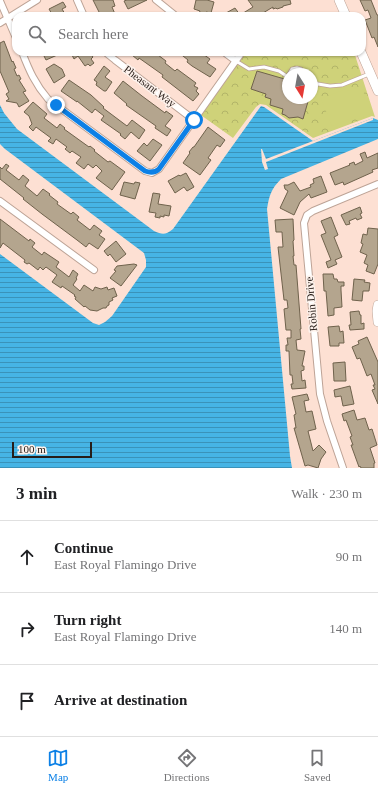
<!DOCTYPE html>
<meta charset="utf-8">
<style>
body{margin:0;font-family:Georgia,serif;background:#f6f6f6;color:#202124}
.compass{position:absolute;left:282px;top:68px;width:36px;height:36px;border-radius:50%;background:#fff;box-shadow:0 1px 3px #0004;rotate:169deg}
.scale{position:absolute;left:12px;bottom:10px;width:80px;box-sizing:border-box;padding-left:4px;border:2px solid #271d18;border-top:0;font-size:11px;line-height:14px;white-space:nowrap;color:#271d18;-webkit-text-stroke:3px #fdf2ec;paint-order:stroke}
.stop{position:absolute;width:12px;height:12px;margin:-9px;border:3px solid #0c80e6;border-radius:50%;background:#fff}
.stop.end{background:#0c80e6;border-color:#fff;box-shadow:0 1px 4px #0008}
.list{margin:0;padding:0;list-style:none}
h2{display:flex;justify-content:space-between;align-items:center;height:52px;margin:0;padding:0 16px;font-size:17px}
h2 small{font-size:13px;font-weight:400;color:#757577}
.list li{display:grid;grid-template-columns:26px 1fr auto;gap:12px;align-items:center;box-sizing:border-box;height:72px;padding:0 16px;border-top:1px solid #e0e0e0}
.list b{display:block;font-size:15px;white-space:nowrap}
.list p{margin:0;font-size:13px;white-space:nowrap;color:#757577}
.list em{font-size:13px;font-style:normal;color:#757577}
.icon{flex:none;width:22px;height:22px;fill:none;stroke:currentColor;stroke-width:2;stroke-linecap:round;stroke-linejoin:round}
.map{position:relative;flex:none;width:378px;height:468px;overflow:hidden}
.search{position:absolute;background:#fff;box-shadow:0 1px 3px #0004;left:12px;right:12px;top:12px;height:44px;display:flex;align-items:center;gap:10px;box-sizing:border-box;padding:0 14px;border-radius:12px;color:#757577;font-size:15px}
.sheet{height:268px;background:#fff}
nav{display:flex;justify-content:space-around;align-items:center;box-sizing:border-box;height:56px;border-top:1px solid #e0e0e0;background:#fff;font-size:11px;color:#757577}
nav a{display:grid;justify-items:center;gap:2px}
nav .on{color:#0c80e6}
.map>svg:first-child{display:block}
</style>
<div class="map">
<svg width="378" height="468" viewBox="0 0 378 468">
<defs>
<pattern id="park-crowns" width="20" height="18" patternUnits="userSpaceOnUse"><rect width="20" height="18" fill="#cfd279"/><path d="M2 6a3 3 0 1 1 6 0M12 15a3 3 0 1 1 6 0" fill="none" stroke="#b2b468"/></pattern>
<pattern id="water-rules" width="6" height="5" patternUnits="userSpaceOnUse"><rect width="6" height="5" fill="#46b4e5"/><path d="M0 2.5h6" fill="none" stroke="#3a92b9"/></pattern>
</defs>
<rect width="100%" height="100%" fill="#fde0d3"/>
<path fill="url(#park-crowns)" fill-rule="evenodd" d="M244,52H354L375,117L372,116L313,138L266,105L260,104L256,107L233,138L198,113ZM288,74H312V98H288Z"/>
<polygon fill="#cfd279" points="361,86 372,113 359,119 357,116 332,126 321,99 346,89 348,91"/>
<path fill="url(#water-rules)" d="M0,105L4,113L17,129L154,231C163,235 165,235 173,229L261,106L264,107L313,141L373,118L378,120V139L281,179C271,189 269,196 267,209L290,456L292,468H0V254L93,323L99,325L105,322L112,316L146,267V260L144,253L5,149L0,144Z"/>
<polygon fill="#fde0d3" points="373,118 373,120 266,162 268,169 265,170 262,162 261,149 262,149 266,159"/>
<g fill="#b4a58e" stroke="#6f624c">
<polygon points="93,0 113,0 115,6 112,7 115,14 110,16 101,16"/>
<polygon points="127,0 147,0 128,9 124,1"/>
<polygon points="196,0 207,0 214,2 211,13 206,12 205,16 198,16 200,11 194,9"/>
<polygon points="248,0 290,0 291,4 283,6 283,7 277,9 276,8 273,9 273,7 258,16 228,16 226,13 235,8 240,15 253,7"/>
<polygon points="360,0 371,0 377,15 378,15 378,47 374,37 372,38 365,20 371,18 368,10 365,11"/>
<polygon points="63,2 66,7 62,9 65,14 62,16 53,16 49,9"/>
<polygon points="4,41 12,62 13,61 16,68 14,69 17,76 19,75 21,79 19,80 26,91 23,92 29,101 19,107 17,103 6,101 9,99 6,94 9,92 0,71 0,43"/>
<polygon points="44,52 64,52 46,60 43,54 45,54"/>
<polygon points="74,52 89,52 93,57 91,59 94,63 90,66 88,64 85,66 78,56 74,59 72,55 75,53"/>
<polygon points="134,52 154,52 166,61 165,63 175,71 177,69 196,83 194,86 198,88 196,91 199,94 193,101 162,77 163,75 139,58 138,60 132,55"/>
<polygon points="178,52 200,52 210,59 207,63 216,69 210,77 192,66 187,62 188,60"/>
<polygon points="54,64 62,69 65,76 54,83 46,69"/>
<polygon points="104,66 110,71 105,77 112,82 106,91 104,91 96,85 97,82 94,80"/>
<polygon points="257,71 288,80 288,98 309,98 303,119 298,117 289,118 285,115 282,114 283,109 270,105 271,99 265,97 266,94 251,89"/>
<polygon points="69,80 91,95 104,107 103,108 127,126 132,120 145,130 139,139 131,132 125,139 120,135 121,134 101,120 104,116 95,109 92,113 77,101 77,102 61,91"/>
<polygon points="123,81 142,96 165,113 166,111 173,116 165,126 171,130 167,136 155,128 156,126 126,105 127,104 114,93"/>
<polygon points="33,102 47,114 44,118 57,128 60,124 65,128 64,129 89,147 90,146 95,150 94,151 108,162 110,161 125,172 112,190 96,178 102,171 96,165 93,168 88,164 84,169 76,163 81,157 72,151 70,153 65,149 67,147 56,139 53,144 48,141 51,138 36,127 33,131 29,127 32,124 29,116 24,112"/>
<polygon points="208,127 225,140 220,147 217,145 208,158 211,160 200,175 183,163 190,153 189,152 193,147 194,147"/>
<polygon points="153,139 162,145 150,161 137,151 144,143 147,146"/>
<polygon points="365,152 367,158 378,153 378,168 372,170 373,172 344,185 343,182 335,185 330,173 350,165 349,164 354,162 355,165 363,161 360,154"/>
<polygon points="6,164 9,166 6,170 19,180 23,175 29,180 25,186 37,196 43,189 50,194 49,195 58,202 57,204 71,214 73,212 79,217 77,220 90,230 94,225 102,231 99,235 105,239 98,249 89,243 86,247 77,240 42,214 23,199 24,198 0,179 0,167 2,169"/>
<polygon points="186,173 194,187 187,191 184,187 175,193 168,181 179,175 180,176"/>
<polygon points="321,176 327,192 311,198 309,194 300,202 294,215 280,208 288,191 285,189 284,185 288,185 294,182 300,191 311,187 310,185 314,183 313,179"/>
<polygon points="124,182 134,184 135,182 140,183 135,199 120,195"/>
<polygon points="153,193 160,194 158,204 171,206 169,216 164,215 164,217 160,216 160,218 155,217 156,213 149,212"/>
<polygon points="360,207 362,213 360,214 362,218 357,220 356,218 349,221 350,224 346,225 341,215"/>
<polygon points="331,217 338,235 334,237 342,257 335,260 337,264 328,268 326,262 331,260 321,235 326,233 321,221"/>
<polygon points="0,219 29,241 30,239 35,243 32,247 42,255 44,252 59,262 56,267 69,277 73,270 78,274 76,278 77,279 73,285 80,291 84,285 93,291 95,287 101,289 107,287 108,290 114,288 117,296 112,298 113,300 109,302 109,305 107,306 106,308 103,308 97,311 90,310 85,306 84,307 75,299 76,297 74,296 75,295 62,286 61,288 52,282 57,275 46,267 43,270 40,267 38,270 29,263 27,264 24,262 25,260 3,243 0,248"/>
<polygon points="293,219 294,240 293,241 294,256 293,256 294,265 296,265 301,329 300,329 301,339 296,340 297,350 305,351 302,366 304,366 304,370 301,371 302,381 305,380 306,388 292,389 291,384 293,384 292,375 290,375 289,351 286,351 286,345 288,345 287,338 291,338 291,330 286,330 284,309 288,308 287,300 284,300 278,247 283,247 282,232 276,232 275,220"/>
<polygon points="368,228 378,229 378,264 374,274 366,271 368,265 364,263 367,255 360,252 363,244 361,243 363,234 367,235"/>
<polygon points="116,241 126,254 116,262 110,254 108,256 104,251"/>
<polygon points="134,264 137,265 121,286 110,278 116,271 114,270 117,266"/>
<polygon points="323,274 333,274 334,279 337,279 338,282 344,282 344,286 341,286 341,290 342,307 334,308 334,315 328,316 326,291 324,291"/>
<polygon points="354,279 365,280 364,282 370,283 369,291 363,291 362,301 352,300"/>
<polygon points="359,311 360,315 361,315 361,324 364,323 364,329 350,330 349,325 351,325 350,312"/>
<polygon points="339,326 340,332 343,331 344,343 339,343 339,346 330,346 328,327"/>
<polygon points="367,337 378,362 378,404 372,390 375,389 373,385 375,385 371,374 367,376 360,358 357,359 352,347 359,344 358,341"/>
<polygon points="345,362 346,381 334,381 333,363"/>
<polygon points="350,386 354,404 343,406 341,396 335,397 334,390"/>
<polygon points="307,394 309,400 304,401 306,412 312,411 316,429 308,431 313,451 319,445 326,452 321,459 318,468 308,465 305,466 294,428 296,428 294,415 296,414 292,397"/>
<polygon points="354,410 357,420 365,418 369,430 372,429 377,445 370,448 375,463 374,463 374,468 361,468 360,466 359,467 351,445 353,445 350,437 352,436 346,420 344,421 342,414"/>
</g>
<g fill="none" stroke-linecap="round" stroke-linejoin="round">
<g stroke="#bda396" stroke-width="4.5">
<g id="lane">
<polyline points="236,61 249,69 264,67 279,71 288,77"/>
<polyline points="289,74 292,69 297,68 301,69 303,74"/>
<polyline points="312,83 330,86 342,85 369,74"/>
</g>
</g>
<g stroke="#bda396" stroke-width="8">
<g id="street">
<polyline points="77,0 84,16"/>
<polyline points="156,0 176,16"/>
<polyline points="0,1 16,38"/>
<polyline points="308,16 314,16"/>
<polyline points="0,23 37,0"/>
<path d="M22,52C29,70 35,84 48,99L145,171L152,173L159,169L242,52"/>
<polyline points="105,52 115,60 194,120"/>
<polyline points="224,52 236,61"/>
<polyline points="0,201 94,270"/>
<polyline points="343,468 327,421 320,394 304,223 307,215 313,211 378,184"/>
</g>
</g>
<g stroke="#bda396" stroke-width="10">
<g id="secondary">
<polyline points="339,0 346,16"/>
<polyline points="361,52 378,91"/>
<polyline points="378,305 377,311 378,322"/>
</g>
</g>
<use href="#lane" stroke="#fff" stroke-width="3"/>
<use href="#street" stroke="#fff" stroke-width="6"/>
<use href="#secondary" stroke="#fff" stroke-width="9"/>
</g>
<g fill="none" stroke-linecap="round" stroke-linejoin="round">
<path stroke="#0c80e6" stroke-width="5" d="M56,105L145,171C151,173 155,173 159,169L194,120"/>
</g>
<g text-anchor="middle" stroke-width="3" stroke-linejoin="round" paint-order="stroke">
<g font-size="11" fill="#271d18" stroke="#fdf2ec">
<text transform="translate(150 86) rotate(37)" y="4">Pheasant Way</text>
<text transform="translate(311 304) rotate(-95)" y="4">Robin Drive</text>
</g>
</g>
</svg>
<svg class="compass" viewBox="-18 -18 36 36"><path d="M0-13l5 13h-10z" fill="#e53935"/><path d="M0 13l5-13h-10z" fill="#757577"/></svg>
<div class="scale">100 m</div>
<div class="stop" style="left:194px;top:120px"></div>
<div class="stop end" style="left:56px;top:105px"></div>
<div class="search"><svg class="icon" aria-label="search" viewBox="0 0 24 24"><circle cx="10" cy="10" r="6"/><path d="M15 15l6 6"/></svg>Search here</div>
</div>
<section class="sheet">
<h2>3 min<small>Walk · 230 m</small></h2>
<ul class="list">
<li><svg class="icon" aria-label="ahead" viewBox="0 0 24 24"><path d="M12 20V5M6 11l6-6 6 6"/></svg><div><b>Continue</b><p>East Royal Flamingo Drive</p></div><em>90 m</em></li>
<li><svg class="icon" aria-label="right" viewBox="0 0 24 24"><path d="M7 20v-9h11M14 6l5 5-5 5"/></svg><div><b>Turn right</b><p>East Royal Flamingo Drive</p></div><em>140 m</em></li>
<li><svg class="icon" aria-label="arrive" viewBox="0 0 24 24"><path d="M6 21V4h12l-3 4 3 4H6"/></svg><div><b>Arrive at destination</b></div></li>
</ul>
</section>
<nav>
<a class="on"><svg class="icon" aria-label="map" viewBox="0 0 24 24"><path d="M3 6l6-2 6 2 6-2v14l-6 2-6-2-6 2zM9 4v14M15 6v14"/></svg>Map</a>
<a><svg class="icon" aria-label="directions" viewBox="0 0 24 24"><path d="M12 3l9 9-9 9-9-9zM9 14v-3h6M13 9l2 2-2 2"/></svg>Directions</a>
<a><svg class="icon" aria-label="saved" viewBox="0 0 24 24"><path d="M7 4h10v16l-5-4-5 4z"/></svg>Saved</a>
</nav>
